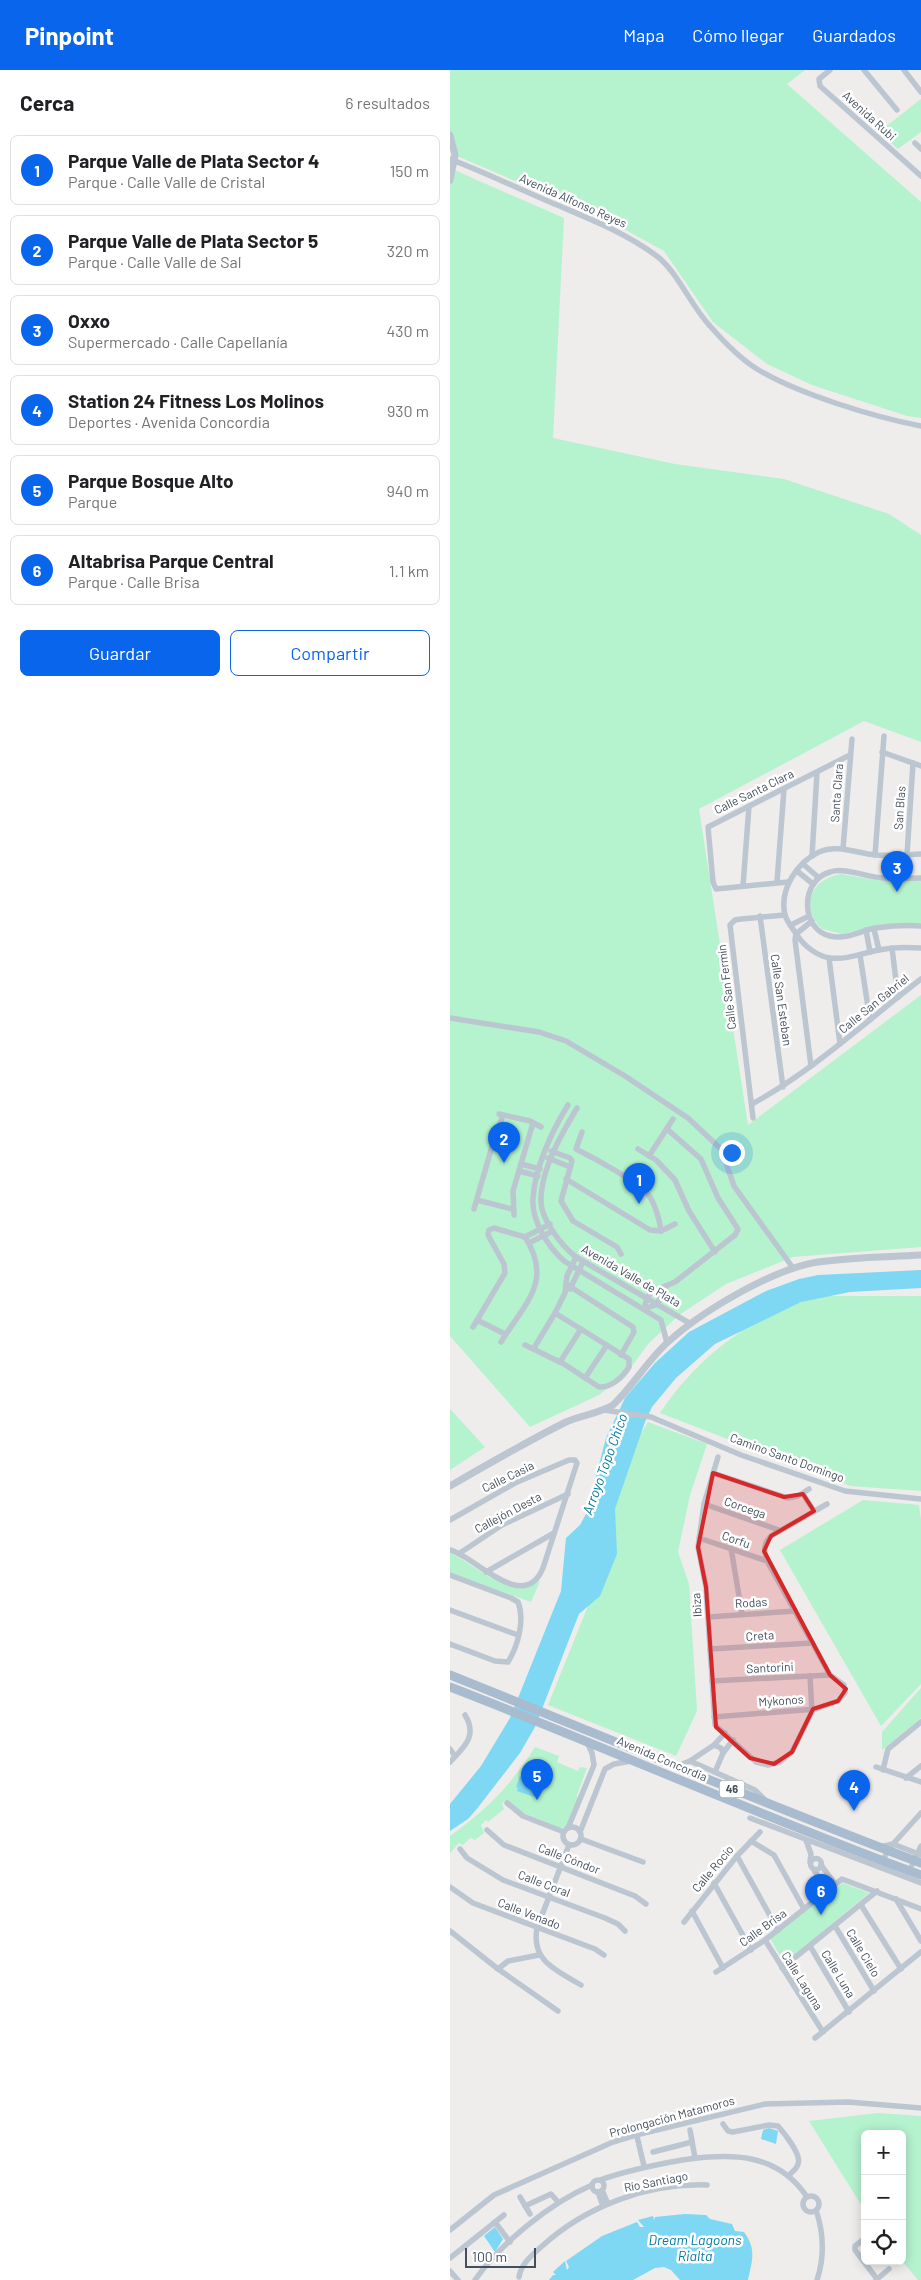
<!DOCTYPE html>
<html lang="es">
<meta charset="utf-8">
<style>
body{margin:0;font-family:Barlow,sans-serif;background:#f2f2f2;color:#202124}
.controls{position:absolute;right:15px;bottom:15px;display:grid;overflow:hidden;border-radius:8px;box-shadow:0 2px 12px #0003}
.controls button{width:45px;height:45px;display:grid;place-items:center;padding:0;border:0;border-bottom:1px solid #e0e0e0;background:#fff;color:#202124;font:25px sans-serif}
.scale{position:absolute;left:15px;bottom:12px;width:71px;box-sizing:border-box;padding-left:5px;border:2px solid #434f5b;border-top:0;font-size:14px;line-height:18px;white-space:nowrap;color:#434f5b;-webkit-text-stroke:4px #fff;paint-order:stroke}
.you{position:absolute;left:281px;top:1082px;width:18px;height:18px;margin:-12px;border:4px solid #fff;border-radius:50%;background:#1a73e8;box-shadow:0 0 0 8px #1a73e833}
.badge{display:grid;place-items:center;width:32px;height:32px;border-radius:50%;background:#0965ec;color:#fff;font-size:16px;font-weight:700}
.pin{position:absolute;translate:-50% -41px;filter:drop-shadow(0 1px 2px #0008)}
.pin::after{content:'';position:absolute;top:26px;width:18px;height:15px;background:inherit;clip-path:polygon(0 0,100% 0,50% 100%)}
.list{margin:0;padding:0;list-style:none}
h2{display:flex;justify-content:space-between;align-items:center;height:65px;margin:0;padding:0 20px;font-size:21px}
h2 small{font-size:16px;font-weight:400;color:#757577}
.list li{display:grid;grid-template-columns:32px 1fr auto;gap:15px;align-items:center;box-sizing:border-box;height:70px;margin:0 10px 10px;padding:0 10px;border:1px solid #e0e0e0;border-radius:8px}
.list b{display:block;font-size:19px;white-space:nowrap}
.list p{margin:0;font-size:16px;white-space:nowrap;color:#757577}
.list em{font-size:16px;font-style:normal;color:#757577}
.actions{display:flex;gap:10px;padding:15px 20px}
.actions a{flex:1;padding:11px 0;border:1px solid #0965ec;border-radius:8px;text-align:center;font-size:18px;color:#0965ec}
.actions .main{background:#0965ec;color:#fff}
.icon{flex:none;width:28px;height:28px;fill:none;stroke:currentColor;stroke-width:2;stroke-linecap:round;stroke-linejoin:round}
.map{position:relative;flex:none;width:471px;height:2210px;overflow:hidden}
header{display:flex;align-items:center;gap:30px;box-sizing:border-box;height:70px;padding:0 25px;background:#0965ec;color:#fff}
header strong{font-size:24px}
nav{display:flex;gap:28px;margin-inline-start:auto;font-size:18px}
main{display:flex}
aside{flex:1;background:#fff}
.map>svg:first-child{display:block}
</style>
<header>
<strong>Pinpoint</strong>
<nav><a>Mapa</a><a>Cómo llegar</a><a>Guardados</a></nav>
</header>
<main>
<aside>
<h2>Cerca<small>6 resultados</small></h2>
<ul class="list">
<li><span class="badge">1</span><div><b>Parque Valle de Plata Sector 4</b><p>Parque · Calle Valle de Cristal</p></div><em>150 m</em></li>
<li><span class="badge">2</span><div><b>Parque Valle de Plata Sector 5</b><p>Parque · Calle Valle de Sal</p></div><em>320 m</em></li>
<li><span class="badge">3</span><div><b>Oxxo</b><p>Supermercado · Calle Capellanía</p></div><em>430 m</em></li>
<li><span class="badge">4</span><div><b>Station 24 Fitness Los Molinos</b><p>Deportes · Avenida Concordia</p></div><em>930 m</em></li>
<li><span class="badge">5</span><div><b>Parque Bosque Alto</b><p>Parque</p></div><em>940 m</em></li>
<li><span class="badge">6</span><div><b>Altabrisa Parque Central</b><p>Parque · Calle Brisa</p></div><em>1.1 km</em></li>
</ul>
<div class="actions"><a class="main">Guardar</a><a>Compartir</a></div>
</aside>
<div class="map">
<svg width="471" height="2210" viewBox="0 0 471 2210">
<rect width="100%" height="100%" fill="#efecec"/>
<g fill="#b5f2ce">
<polygon points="0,0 355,0 337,14 471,132 471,348 457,346 362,315 317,294 263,252 214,181 163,153 7,86 0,70"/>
<polygon points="471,29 471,62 448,79 429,62"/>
<polygon points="2,99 114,148 103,368 225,394 334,409 439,444 471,465 471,672 414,651 249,739 298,1055 471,925 471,1177 343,1187 276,1214 229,1245 198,1274 177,1303 149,1325 80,1357 0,1266 0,110"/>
<path d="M391,804L433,811L471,810V853L435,854L392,864L372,859C349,836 361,809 391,804Z"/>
<path d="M359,1226H471V1421L400,1416L210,1343C247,1287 297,1251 359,1226Z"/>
<polygon points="0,1339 35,1377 0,1400"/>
<polygon points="198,1352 257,1374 240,1425 228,1482 239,1514 247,1641 226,1686 98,1635 149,1509 143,1494 179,1383"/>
<polygon points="413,1430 469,1435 471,1450 471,1614 431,1656 330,1480"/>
<polygon points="0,1482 41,1508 69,1519 90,1511 81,1532 0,1503"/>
<polygon points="471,1618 471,1648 432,1680 432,1662"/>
<path d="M85,1677L109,1686L107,1692L128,1701L130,1697L137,1698L127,1725L128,1729L117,1757L110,1758L74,1743L55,1730L52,1734L54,1739L38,1752L36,1750L31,1755L34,1763L25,1770L20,1768L13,1775L9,1773L0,1783V1766C37,1740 61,1715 85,1677Z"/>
<polygon points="393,1813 419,1823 334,1893 320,1868"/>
<polygon points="428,2043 471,2046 471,2210 468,2210 452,2191 452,2064 415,2064 415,2141 359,2051"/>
</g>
<path fill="#f3ecda" d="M298,2160C309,2175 311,2194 300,2210L304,2190V2181L295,2162Z"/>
<g fill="#7ed7f3">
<polygon points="471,1200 471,1218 400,1222 351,1232 265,1274 226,1308 202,1337 195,1352 165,1439 167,1484 150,1526 129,1544 85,1657 70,1683 26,1740 18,1749 0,1761 0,1734 31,1696 60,1648 111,1521 116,1468 130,1455 136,1444 156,1368 175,1328 205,1293 239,1262 316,1221 349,1209 368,1205"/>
<polygon points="70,1706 89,1713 84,1727 67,1721 68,1718 66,1717"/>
<polygon points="319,2058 328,2061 326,2074 311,2069 313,2060"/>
<path d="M235,2144L256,2145L260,2149L282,2154L285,2161L294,2162C307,2179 302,2192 298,2210H230L221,2200L214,2197L205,2198L183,2210H99L103,2205H106L103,2202L115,2191L117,2200L119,2197L116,2191L152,2166L187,2152L190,2157H194L188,2150L203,2146L204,2150L205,2147Z"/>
<polygon points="45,2157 53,2169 45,2182 34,2166"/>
</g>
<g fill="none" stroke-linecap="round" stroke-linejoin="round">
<g stroke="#bbc6d0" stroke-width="5.5">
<polyline points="380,0 369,9 370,16 471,106"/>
<polyline points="414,0 447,40"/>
<polyline points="454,0 471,22"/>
<polyline points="465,73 471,79"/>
<path d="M0,89C34,102 67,118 100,132C137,148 175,162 208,187C227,202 242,237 260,256C274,272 289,288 307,299C348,324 424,347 471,356"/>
<polyline points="432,682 471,696"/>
<polyline points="393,779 402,669"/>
<path d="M471,784C456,785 440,786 425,785C406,783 387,774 369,782C347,792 329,820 335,845C337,852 343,859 347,865C354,876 367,886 380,888C397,890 413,883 429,880C443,877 457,877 471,878"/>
<polyline points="425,785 434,666"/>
<polyline points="457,785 463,693"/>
<polyline points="362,786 367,703"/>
<polyline points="353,794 369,808"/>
<polyline points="347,801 363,814"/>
<path d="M471,808C458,808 445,809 433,808C416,807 395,797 380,802C350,810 350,859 380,866C396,870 410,861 425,858C440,856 456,855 471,856"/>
<polyline points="327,812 334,719"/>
<polyline points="338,812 266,819 263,812 258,757 400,685"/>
<polyline points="293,816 299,736"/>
<polyline points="310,846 333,1017"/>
<polyline points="341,855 359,846"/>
<polyline points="424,859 429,880"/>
<polyline points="416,860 420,882"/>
<polyline points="442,878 448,927"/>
<polyline points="410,885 420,950"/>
<polyline points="379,888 390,974"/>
<polyline points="0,948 89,962 116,971 175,1006 238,1048 271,1079 284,1116 343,1198"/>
<polyline points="361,996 345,870 346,864 362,851"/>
<path d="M302,1034C364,1000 415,952 471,909"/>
<path d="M118,1035C102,1061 85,1097 83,1128C81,1150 98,1177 114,1191L211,1250L217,1273"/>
<path d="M127,1038C112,1063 91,1099 91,1130C90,1149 112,1176 126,1187L241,1254"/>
<polyline points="49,1044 80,1051 91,1057"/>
<polyline points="303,1048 280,855 285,850 291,849 335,845"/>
<path d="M132,1062L126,1079C144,1088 189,1112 200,1127C205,1135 210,1151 211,1161"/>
<polyline points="188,1079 206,1090 225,1110 239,1141 265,1182"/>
<polyline points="101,1081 120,1088 122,1091 111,1131 123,1151 167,1177 171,1184"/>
<polyline points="199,1086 223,1049"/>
<polyline points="98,1088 120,1097"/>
<polyline points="71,1094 90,1099"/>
<polyline points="69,1101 88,1106"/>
<polyline points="116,1109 200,1160 211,1161 225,1154"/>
<polyline points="27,1130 62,1139"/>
<polyline points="24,1139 43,1073 53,1045"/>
<polyline points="64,1145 63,1121 83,1053"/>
<polyline points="79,1173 103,1161"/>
<polyline points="116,1214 183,1257 184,1262 171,1285"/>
<polyline points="120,1219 133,1192"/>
<polyline points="194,1239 197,1228 201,1222 225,1212 285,1165 288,1159 268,1128 251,1089 217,1059"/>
<polyline points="194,1239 208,1234 210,1224 217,1216"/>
<polyline points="27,1250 55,1264"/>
<polyline points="23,1257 55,1203 54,1194 38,1165 39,1160 44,1158 75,1167 100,1154"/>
<path d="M51,1272C74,1234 104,1212 75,1167"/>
<path d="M75,1275L114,1294L149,1317C161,1318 173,1307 179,1297V1289L105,1243"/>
<polyline points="84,1278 105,1243 115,1223 117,1206 126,1187"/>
<polyline points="110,1292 131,1259"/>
<polyline points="135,1308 157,1275"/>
<polyline points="154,1340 201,1347 291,1385 395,1421 471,1429"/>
<polyline points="268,1387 254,1434 248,1477 256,1517 265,1655 306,1692 318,1695 330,1692 342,1682 362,1642 360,1606"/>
<polyline points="263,1403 338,1428 348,1426 359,1419"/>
<polyline points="353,1424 364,1441"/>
<polyline points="254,1434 329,1460"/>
<path d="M0,1450L65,1413L119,1390H125L127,1393L93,1498C74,1544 26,1487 0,1480"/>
<polyline points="249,1468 317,1491"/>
<polyline points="281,1478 292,1544"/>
<polyline points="10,1483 52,1455 118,1424"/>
<polyline points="36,1502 104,1463"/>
<path d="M0,1505L61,1528L68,1532C75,1550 68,1576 58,1592L45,1591L0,1574"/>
<polyline points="0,1540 68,1565"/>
<polyline points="258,1547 345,1541"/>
<polyline points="260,1579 362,1573"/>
<polyline points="262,1611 380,1605"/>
<path d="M264,1647L366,1639L388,1631L395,1623L394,1615L380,1605L317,1491C314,1481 313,1473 321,1466L377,1434"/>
<polyline points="264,1675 275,1663"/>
<polyline points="0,1679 5,1686"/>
<polyline points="273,1683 283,1670"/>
<polyline points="240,1691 305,1720 317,1732"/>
<path d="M0,1692C14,1677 28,1666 15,1645"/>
<polyline points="227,1696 240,1691 264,1675 271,1678 273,1683 265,1702"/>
<polyline points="426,1697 471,1712"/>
<polyline points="433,1700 438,1679 471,1652"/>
<polyline points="456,1708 471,1696"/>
<polyline points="57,1733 73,1746 114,1762"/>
<polyline points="300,1748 471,1813"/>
<circle cx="122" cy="1766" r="9"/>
<polyline points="118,1758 144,1695 142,1683 137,1672"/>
<polyline points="37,1760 54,1775 185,1826 196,1834"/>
<polyline points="130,1762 155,1699 164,1694 181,1691"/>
<polyline points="131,1769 193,1792"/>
<polyline points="356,1770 361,1784 360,1792"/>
<polyline points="301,1771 324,1785 354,1839"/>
<path d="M119,1775L87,1858C81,1891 106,1900 131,1915"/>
<polyline points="429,1777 443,1774 471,1785"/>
<polyline points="10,1779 17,1788 53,1810 155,1848 168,1854 175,1861"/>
<polyline points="287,1786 328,1860"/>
<polyline points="435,1786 443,1774 471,1743"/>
<circle cx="366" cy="1794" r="5.5"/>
<polyline points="371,1795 385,1814"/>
<polyline points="462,1795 471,1776"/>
<polyline points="364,1800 377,1821"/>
<polyline points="264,1813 301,1880"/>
<polyline points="0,1817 23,1833 145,1879 154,1885"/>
<polyline points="446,1829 471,1871"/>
<polyline points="411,1835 451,1899"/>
<polyline points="242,1841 273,1898"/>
<polyline points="234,1852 287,1786 310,1762"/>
<polyline points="385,1856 424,1921"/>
<polyline points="0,1861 48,1899 108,1941"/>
<polyline points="315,1870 373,1962"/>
<polyline points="360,1876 399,1942"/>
<polyline points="332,1898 427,1821"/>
<polyline points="48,1899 58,1891 89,1885"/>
<polyline points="266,1902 315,1870 392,1809 471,1839"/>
<polyline points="365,1968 471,1882"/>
<path d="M273,2054L278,2061L283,2062L319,2055L328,2056C334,2063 352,2085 348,2094C347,2099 341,2103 338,2106"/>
<polyline points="185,2058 194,2096"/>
<polyline points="240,2060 245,2088"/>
<polyline points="203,2082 242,2072"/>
<circle cx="148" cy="2116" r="6"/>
<path d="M150,2110C178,2100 204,2095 232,2090C280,2083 327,2082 357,2127"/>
<polyline points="152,2120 158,2134"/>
<polyline points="148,2122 153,2136"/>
<circle cx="361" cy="2134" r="8"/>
<polyline points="70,2127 80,2144"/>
<polyline points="75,2136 101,2124 108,2132"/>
<path d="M366,2140C374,2164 375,2186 367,2210"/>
<polyline points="45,2152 60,2172"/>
<polyline points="0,2160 44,2125 163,2072 186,2065 315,2034 398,2032 471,2038"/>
<polyline points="414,2169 405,2176 405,2180 427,2209"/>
<polyline points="0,2188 54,2145"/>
<polyline points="0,2201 8,2210"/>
<path d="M69,2207C71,2194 82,2185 91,2177C136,2136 197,2113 257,2115"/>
<path d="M25,2210C51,2173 100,2133 142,2115"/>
<polyline points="426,2210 439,2199"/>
</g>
<g stroke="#bbc6d0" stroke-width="7">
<polyline points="0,65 5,85 0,110"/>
<path d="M0,1416C38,1394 76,1372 116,1352C131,1345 151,1343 163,1335C183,1316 197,1291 218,1272C252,1241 323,1199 368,1192C402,1187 437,1187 471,1185"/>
</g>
<g stroke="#a9bbce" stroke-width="9">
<path d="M0,1605C157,1668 313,1733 471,1793"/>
<path d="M0,1617C158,1678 312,1747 471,1805"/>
</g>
</g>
<path fill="#d62828" fill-opacity="0.2" stroke="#d62828" stroke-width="4" stroke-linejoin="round" d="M263,1403L334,1427L353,1424L364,1441L321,1466L314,1481L380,1605L396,1619L388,1631L363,1639L342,1682L324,1694L300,1688L266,1657L256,1517L248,1477Z"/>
<g text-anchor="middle" stroke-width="5" stroke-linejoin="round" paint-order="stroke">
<rect fill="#fff" stroke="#7b848c" stroke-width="1" x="269.5" y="1710.5" width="25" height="17" rx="4"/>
<g font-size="11" font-weight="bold" fill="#434f5b">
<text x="282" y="1723">46</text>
</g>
<g font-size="12" fill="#434f5b" stroke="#fff">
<text transform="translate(419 46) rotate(42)" y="4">Avenida Rubi</text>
<text transform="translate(123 131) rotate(24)" y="4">Avenida Alfonso Reyes</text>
<text transform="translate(304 722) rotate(-26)" y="4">Calle Santa Clara</text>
<text transform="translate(387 723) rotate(-86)" y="4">Santa Clara</text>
<text transform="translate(450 738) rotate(-86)" y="4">San Blas</text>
<text transform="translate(277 917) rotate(-97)" y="4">Calle San Fermín</text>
<text transform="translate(331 930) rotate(82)" y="4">Calle San Esteban</text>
<text transform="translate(424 934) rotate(-39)" y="4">Calle San Gabriel</text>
<text transform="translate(181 1206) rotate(30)" y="4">Avenida Valle de Plata</text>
<text transform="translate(337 1388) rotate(20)" y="4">Camino Santo Domingo</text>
<text transform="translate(58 1407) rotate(-26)" y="4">Calle Casia</text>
<text transform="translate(295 1438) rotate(19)" y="4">Corcega</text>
<text transform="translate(58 1443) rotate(-28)" y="4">Callejón Desta</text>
<text transform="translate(286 1470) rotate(19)" y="4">Corfu</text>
<text transform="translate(301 1533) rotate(-4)" y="4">Rodas</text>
<text transform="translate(247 1535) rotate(-94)" y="4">Ibiza</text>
<text transform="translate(310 1566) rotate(-4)" y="4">Creta</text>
<text transform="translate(320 1598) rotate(-3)" y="4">Santorini</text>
<text transform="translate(331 1631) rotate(-4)" y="4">Mykonos</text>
<text transform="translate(212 1689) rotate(23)" y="4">Avenida Concordia</text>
<text transform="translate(119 1789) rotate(21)" y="4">Calle Cóndor</text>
<text transform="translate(263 1799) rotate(-50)" y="4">Calle Rocío</text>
<text transform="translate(94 1814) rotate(21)" y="4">Calle Coral</text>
<text transform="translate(79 1844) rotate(21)" y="4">Calle Venado</text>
<text transform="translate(313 1858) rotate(-36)" y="4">Calle Brisa</text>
<text transform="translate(413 1883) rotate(59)" y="4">Calle Cielo</text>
<text transform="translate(388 1904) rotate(59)" y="4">Calle Luna</text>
<text transform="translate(352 1911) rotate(58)" y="4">Calle Laguna</text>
<text transform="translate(222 2047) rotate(-15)" y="4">Prolongación Matamoros</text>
<text transform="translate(206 2112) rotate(-11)" y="4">Río Santiago</text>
</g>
<g font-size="14" font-style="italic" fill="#027ba1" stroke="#fff">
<text transform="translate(155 1394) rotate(-70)" y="5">Arroyo Topo Chico</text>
<text x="245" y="2175">Dream Lagoons<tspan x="245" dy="16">Rialta</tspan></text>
</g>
</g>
</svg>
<div class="controls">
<button>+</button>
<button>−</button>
<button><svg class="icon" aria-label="locate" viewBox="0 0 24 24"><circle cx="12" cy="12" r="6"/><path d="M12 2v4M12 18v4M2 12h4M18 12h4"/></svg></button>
</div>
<div class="scale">100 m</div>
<div class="you"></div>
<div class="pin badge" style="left:189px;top:1134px">1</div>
<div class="pin badge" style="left:54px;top:1093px">2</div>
<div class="pin badge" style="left:447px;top:822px">3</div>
<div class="pin badge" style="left:404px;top:1741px">4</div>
<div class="pin badge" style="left:87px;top:1730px">5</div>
<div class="pin badge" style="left:371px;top:1845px">6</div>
</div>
</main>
